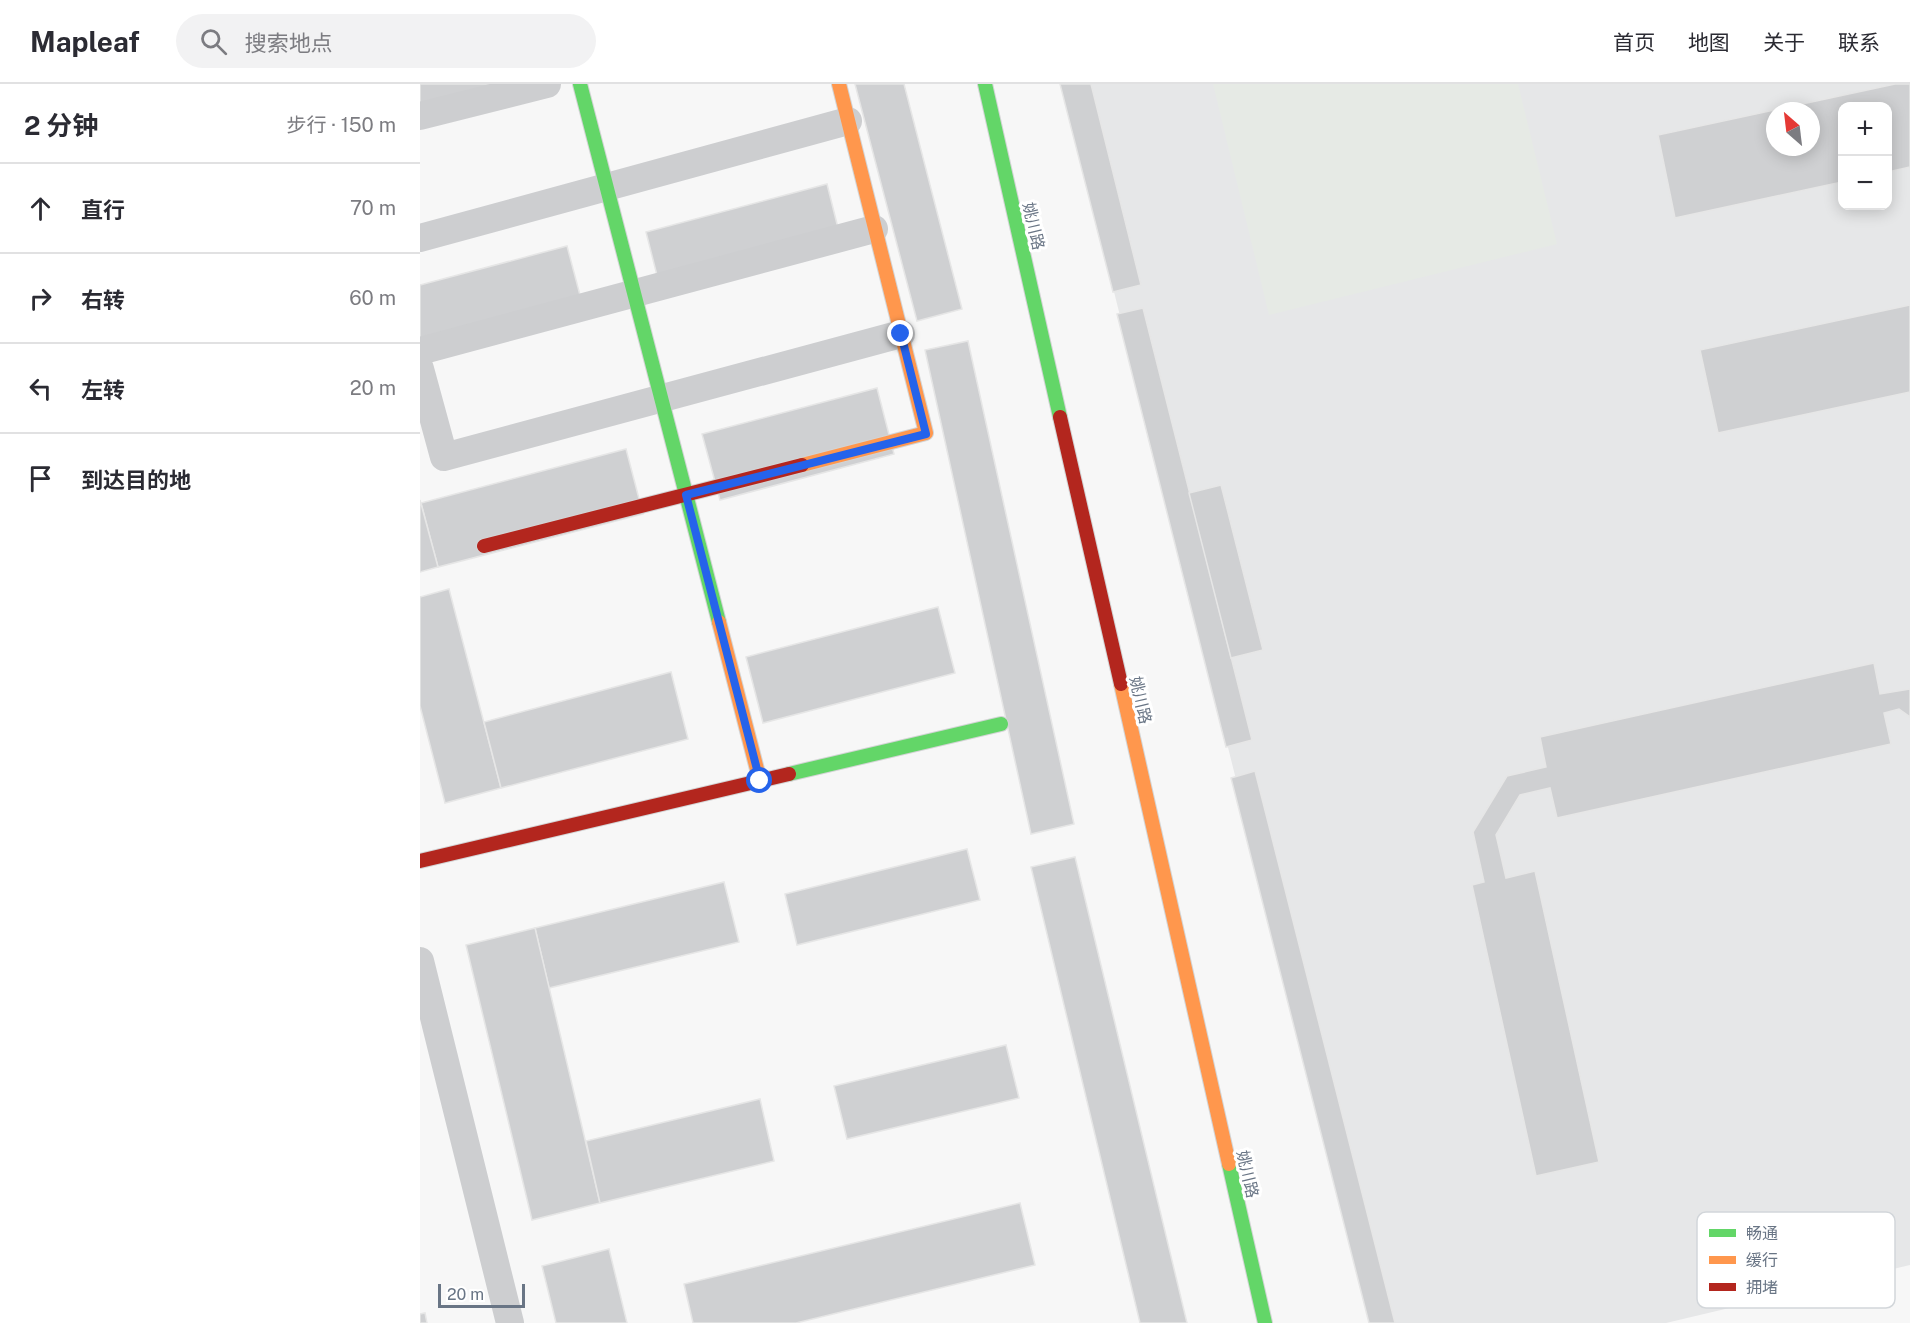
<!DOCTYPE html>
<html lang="zh">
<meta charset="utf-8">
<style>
body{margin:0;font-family:"Public Sans","Noto Sans SC",sans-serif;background:#f2f2f3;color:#2b2b33}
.controls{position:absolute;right:18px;top:18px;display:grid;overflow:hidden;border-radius:12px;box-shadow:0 3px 15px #0003}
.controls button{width:54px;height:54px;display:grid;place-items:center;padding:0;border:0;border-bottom:2px solid #e1e1e2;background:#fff;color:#2b2b33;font:30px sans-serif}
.compass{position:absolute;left:1346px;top:18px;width:54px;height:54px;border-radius:50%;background:#fff;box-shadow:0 3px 15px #0003;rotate:332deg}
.scale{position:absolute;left:18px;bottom:15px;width:87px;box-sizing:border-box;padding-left:6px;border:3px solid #697585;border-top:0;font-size:16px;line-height:21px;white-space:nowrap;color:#697585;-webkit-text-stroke:4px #fff;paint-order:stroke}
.stop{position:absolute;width:18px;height:18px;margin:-14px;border:4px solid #2563eb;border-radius:50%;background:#fff}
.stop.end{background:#2563eb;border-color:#fff;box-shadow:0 2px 6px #0008}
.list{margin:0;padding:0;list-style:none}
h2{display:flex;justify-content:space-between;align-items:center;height:78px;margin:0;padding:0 24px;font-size:26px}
h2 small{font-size:20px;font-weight:400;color:#7c7c81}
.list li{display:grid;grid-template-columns:39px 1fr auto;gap:18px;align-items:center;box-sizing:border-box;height:90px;padding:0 24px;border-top:2px solid #e1e1e2}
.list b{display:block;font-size:22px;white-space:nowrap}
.list em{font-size:20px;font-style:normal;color:#7c7c81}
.icon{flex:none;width:33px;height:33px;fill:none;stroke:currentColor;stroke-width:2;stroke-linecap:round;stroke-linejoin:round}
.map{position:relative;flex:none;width:1490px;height:1239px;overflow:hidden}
header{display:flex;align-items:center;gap:36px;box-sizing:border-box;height:84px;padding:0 30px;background:#fff;border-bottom:2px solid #e1e1e2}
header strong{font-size:28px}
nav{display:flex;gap:33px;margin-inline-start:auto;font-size:21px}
.search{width:420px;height:54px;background:#f2f2f3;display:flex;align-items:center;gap:15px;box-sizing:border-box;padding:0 21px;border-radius:33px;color:#7c7c81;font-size:22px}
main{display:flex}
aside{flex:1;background:#fff}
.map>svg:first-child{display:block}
</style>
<header>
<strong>Mapleaf</strong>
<div class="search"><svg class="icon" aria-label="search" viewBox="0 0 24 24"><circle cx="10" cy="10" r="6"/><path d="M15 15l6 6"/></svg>搜索地点</div>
<nav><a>首页</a><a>地图</a><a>关于</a><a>联系</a></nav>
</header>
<main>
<aside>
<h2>2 分钟<small>步行 · 150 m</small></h2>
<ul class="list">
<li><svg class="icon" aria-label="ahead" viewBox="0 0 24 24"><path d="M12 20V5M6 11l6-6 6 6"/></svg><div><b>直行</b></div><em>70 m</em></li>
<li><svg class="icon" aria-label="right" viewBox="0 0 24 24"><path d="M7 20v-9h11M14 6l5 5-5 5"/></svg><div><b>右转</b></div><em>60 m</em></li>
<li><svg class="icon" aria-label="left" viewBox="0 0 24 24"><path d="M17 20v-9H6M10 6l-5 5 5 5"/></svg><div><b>左转</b></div><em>20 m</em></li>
<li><svg class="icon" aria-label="arrive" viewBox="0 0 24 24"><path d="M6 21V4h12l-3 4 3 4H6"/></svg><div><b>到达目的地</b></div></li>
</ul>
</aside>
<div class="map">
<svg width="1490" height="1239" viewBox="0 0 1490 1239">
<rect width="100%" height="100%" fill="#f7f7f7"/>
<path fill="#e6e7e8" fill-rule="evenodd" d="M642,0H1490V1181L1246,1239H952ZM1422,22H1468V122H1422ZM1355,27H1391V63H1355Z"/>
<polygon fill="#e6eae5" points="793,0 1098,0 1137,160 849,231"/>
<g fill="#cfd0d2" stroke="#e6e6e6" stroke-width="1.5" fill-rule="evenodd">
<polygon points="0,0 103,0 0,28"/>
<polygon points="435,0 484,0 542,225 497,237"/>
<polygon points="640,0 671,0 721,201 693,208"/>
<path d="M1475,0H1490V83L1468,88V22H1422V98L1255,134L1238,51ZM1355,27H1391V63H1355Z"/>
<polygon points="407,100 422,160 241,207 226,148"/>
<polygon points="147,162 165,230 0,273 0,201"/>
<polygon points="1490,221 1490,308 1298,349 1280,266"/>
<polygon points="723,224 832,656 806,663 697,230"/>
<polygon points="548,257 654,740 611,750 505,266"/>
<polygon points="457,304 474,370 300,416 282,350"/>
<polygon points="206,365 223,430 18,483 1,419"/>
<polygon points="801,401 843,566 811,574 769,409"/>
<polygon points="0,416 18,483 0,488"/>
<polygon points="29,505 81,704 25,719 0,622 0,513"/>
<polygon points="518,523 535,589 343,639 326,573"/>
<polygon points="1454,579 1460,610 1490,605 1490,633 1479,625 1464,629 1471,660 1137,734 1130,704 1100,711 1076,751 1086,794 1115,787 1179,1078 1116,1092 1052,801 1064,798 1053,748 1087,692 1126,683 1120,653"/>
<polygon points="251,588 268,655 81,704 64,638"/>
<polygon points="835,687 975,1239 949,1239 811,694"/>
<polygon points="547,765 560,816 377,861 365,810"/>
<polygon points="655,773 767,1239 720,1239 611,783"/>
<polygon points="304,798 319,858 129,904 115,844"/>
<polygon points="115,844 180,1119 112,1136 46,861"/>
<polygon points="586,961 599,1014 427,1055 414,1002"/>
<polygon points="340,1015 354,1077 180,1119 166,1057"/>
<polygon points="600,1119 615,1181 376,1239 273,1239 264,1200"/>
<polygon points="189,1165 207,1239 136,1239 122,1182"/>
<polygon points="5,1229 7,1239 0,1239 0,1230"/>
</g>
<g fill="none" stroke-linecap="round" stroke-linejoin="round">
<g stroke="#d3d4d5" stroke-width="16">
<g id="fast">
<polyline points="160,0 299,538"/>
<polyline points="565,0 640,333"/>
<polyline points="369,690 581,640"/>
<polyline points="809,1080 845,1239"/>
</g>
</g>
<g stroke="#d3d4d5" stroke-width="16">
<g id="slow">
<polyline points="382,381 506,349 419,0"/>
<polyline points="299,538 340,697"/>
<polyline points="701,600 809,1080"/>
</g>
</g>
<g stroke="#d3d4d5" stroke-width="16">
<g id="jam">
<polyline points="640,333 701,600"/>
<polyline points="64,462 382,381"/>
<polyline points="0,777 369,690"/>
</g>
</g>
<g stroke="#cdced0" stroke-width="28">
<polyline points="0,32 127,0"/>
<polyline points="0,154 428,37"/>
<polyline points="0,267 454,145"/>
<polyline points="0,285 24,373 481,250"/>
<polyline points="0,877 90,1239"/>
</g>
<use href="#fast" stroke="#63d668" stroke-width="14"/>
<use href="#slow" stroke="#ff974d" stroke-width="14"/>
<use href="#jam" stroke="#b3261e" stroke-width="14"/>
</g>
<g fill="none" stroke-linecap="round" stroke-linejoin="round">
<polyline stroke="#2563eb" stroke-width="8" points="340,697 266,411 506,350 481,250"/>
</g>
<g text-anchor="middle" stroke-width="6" stroke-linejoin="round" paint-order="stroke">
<g font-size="16" fill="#697585" stroke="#fff">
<text transform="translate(614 142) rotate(77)" y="6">姚川路</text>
<text transform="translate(721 616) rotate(77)" y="6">姚川路</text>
<text transform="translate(828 1090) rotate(77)" y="6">姚川路</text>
</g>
</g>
<rect x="1277" y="1128" width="198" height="96" rx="9" fill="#fff" stroke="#d2d6da" stroke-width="1.5"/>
<rect x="1289" y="1145" width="27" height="8" fill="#63d668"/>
<rect x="1289" y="1172" width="27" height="8" fill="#ff974d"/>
<rect x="1289" y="1199" width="27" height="8" fill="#b3261e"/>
<g font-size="16" fill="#697585">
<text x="1326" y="1155">畅通</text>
<text x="1326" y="1182">缓行</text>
<text x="1326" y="1209">拥堵</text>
</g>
</svg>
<div class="controls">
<button>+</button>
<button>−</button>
</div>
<svg class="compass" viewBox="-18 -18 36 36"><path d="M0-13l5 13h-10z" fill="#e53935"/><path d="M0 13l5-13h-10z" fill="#7c7c81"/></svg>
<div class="scale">20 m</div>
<div class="stop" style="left:340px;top:697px"></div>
<div class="stop end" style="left:481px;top:250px"></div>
</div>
</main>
